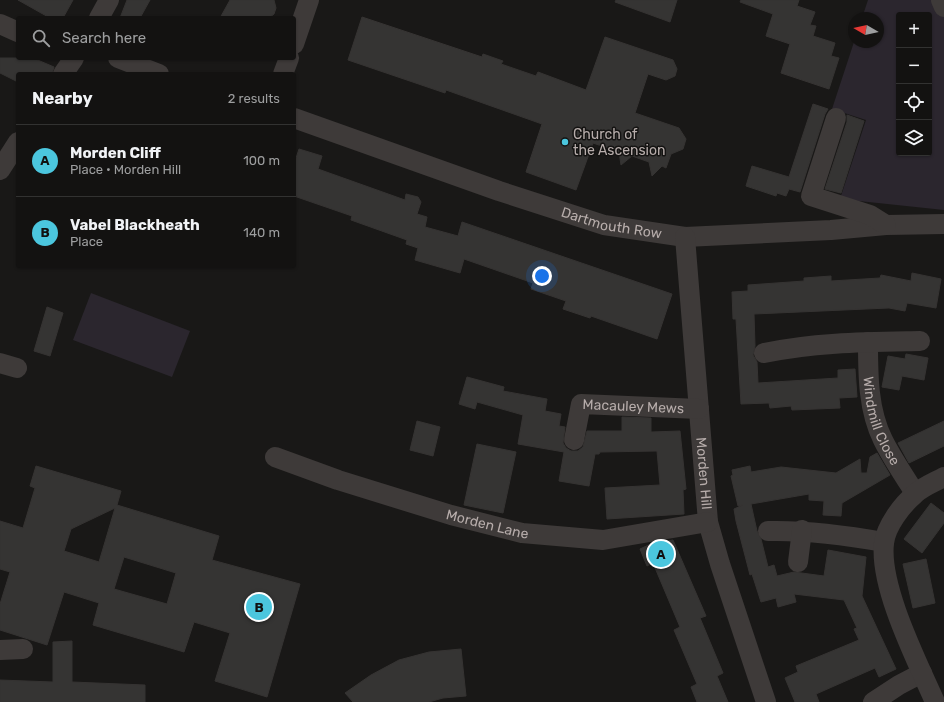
<!DOCTYPE html>
<meta charset="utf-8">
<style>
body{margin:0;font-family:Rubik,sans-serif;background:#20201f;color:#f1f3f6}
.controls{position:absolute;right:12px;top:12px;display:grid;overflow:hidden;border-radius:4px;box-shadow:0 1px 3px #0004}
.controls button{width:36px;height:36px;display:grid;place-items:center;padding:0;border:0;border-bottom:1px solid #323231;background:#131211;color:#f1f3f6;font:20px sans-serif}
.compass{position:absolute;left:848px;top:12px;width:36px;height:36px;border-radius:50%;background:#131211;box-shadow:0 1px 3px #0004;rotate:279deg}
.you{position:absolute;left:542px;top:276px;width:14px;height:14px;margin:-10px;border:3px solid #fff;border-radius:50%;background:#1a73e8;box-shadow:0 0 0 6px #1a73e833}
.badge{display:grid;place-items:center;width:26px;height:26px;border-radius:50%;background:#4bc6de;color:#111;font-size:13px;font-weight:700}
.pin{position:absolute;translate:-50% -50%;border:2px solid #fff;box-shadow:0 1px 4px #0006}
.list{margin:0;padding:0;list-style:none}
h2{display:flex;justify-content:space-between;align-items:center;height:52px;margin:0;padding:0 16px;font-size:17px}
h2 small{font-size:13px;font-weight:400;color:#9d9e9f}
.list li{display:grid;grid-template-columns:26px 1fr auto;gap:12px;align-items:center;box-sizing:border-box;height:72px;padding:0 16px;border-top:1px solid #323231}
.list b{display:block;font-size:15px;white-space:nowrap}
.list p{margin:0;font-size:13px;white-space:nowrap;color:#9d9e9f}
.list em{font-size:13px;font-style:normal;color:#9d9e9f}
.icon{flex:none;width:22px;height:22px;fill:none;stroke:currentColor;stroke-width:2;stroke-linecap:round;stroke-linejoin:round}
.map{position:relative;flex:none;width:944px;height:702px;overflow:hidden}
.search{position:absolute;background:#131211;box-shadow:0 1px 3px #0004;left:16px;top:16px;width:280px;height:44px;display:flex;align-items:center;gap:10px;box-sizing:border-box;padding:0 14px;border-radius:4px;color:#9d9e9f;font-size:15px}
.panel{position:absolute;background:#131211;box-shadow:0 1px 3px #0004;left:16px;top:72px;width:280px;height:196px;border-radius:4px}
.map>svg:first-child{display:block}
</style>
<div class="map">
<svg width="944" height="702" viewBox="0 0 944 702">
<rect width="100%" height="100%" fill="#191817"/>
<g fill="#2b262e" fill-rule="evenodd">
<path d="M868,0H944V210L840,199L866,120L832,109L854,42H878V18H862ZM899,15H929V153H899Z"/>
<polygon points="91,293 190,331 172,377 73,340"/>
</g>
<g fill="#353433" stroke="#353332" fill-rule="evenodd">
<polygon points="18,0 73,0 63,18 50,18"/>
<polygon points="127,0 150,0 140,18 120,18"/>
<polygon points="230,0 274,0 276,8 274,14 269,18 220,18"/>
<polygon points="616,0 677,0 670,22 615,2"/>
<polygon points="741,0 799,0 797,6 815,12 810,25 816,26 813,36 835,43 831,56 839,58 829,89 781,73 790,44 766,36 773,14 740,2"/>
<polygon points="362,17 482,57 483,54 503,61 501,64 536,76 538,72 586,90 605,37 673,60 677,69 675,76 666,80 648,74 635,113 679,128 686,139 683,149 671,154 666,168 662,166 652,176 649,162 632,156 621,165 619,152 593,143 576,190 526,172 542,124 446,90 445,93 348,60"/>
<polygon points="0,58 33,58 54,67 52,74 18,74 18,82 0,73"/>
<polygon points="813,104 828,109 825,114 800,192 789,189 786,196 777,193 776,196 746,186 752,166 789,177"/>
<polygon points="847,115 864,121 841,193 825,189 847,122"/>
<polygon points="299,149 322,156 318,169 405,200 406,194 418,197 421,202 417,214 427,217 425,227 458,236 462,222 672,294 657,339 591,316 590,318 563,309 566,301 531,289 533,283 464,259 460,273 415,260 418,248 406,244 407,240 351,220 352,216 294,196 294,164"/>
<polygon points="912,273 941,279 936,308 907,303 905,311 889,308 754,314 755,346 753,355 757,362 758,383 838,378 838,370 855,369 857,397 839,398 840,408 792,410 791,406 770,408 769,403 741,404 736,319 733,319 732,292 748,291 748,285 804,281 804,278 831,276 831,281 880,278 881,275 911,281"/>
<polygon points="47,307 63,313 50,356 34,351"/>
<polygon points="906,354 928,358 924,380 902,376 899,390 882,387 888,356 905,359"/>
<polygon points="467,377 504,387 503,391 547,399 545,411 561,414 559,426 565,427 563,443 566,448 571,451 578,451 583,447 587,431 622,431 622,417 651,418 651,432 680,431 686,489 683,490 684,514 607,519 605,488 660,485 657,451 600,452 599,454 595,454 589,486 559,481 564,452 518,444 523,415 477,402 475,409 459,404"/>
<polygon points="417,421 440,427 433,456 410,450"/>
<polygon points="944,421 944,446 909,463 898,443"/>
<polygon points="477,444 516,452 503,513 464,505"/>
<polygon points="877,453 890,475 842,503 841,516 823,515 824,501 809,500 809,494 751,504 757,531 761,539 768,567 774,565 777,576 794,572 824,576 828,550 866,557 862,596 896,669 879,677 875,668 816,694 819,702 795,702 785,678 798,672 796,666 859,640 854,629 857,628 844,600 794,594 796,602 778,607 776,598 761,602 752,574 750,575 736,521 734,509 743,505 738,506 731,476 733,475 732,470 750,466 751,472 781,467 836,473 860,459 861,473 867,473 870,457"/>
<path d="M36,466L121,491L117,505L219,536L212,560L300,584L267,697L215,681L230,633L194,622L184,652L93,625L99,603L64,592L47,645L0,630V604L10,572L0,569V521L23,528L35,488L30,486ZM115,508L99,562L64,551L71,529ZM124,557L176,573L167,604L114,589Z"/>
<polygon points="931,503 944,513 944,523 922,553 904,539"/>
<polygon points="673,540 706,616 700,618 723,673 717,676 728,702 697,702 691,687 697,684 674,630 680,627 653,563 647,566 640,549 653,543"/>
<polygon points="926,559 935,603 913,608 903,564"/>
<polygon points="72,641 72,682 145,685 145,702 0,702 0,680 53,682 53,642"/>
<polygon points="461,649 466,696 443,698 429,702 353,702 345,693 371,675 399,660 429,652"/>
</g>
<g fill="none" stroke-linecap="round" stroke-linejoin="round">
<g stroke="#3e3a39" stroke-width="20">
<polyline points="941,0 944,7"/>
<polyline points="99,18 109,0"/>
<polyline points="0,24 18,32"/>
<polyline points="294,44 309,0"/>
<polyline points="118,58 159,74"/>
<polyline points="63,74 74,58"/>
<polyline points="283,74 289,58"/>
<path id="s1" d="M294,118L499,191L604,225L685,237L831,230L886,225L944,224"/>
<polyline points="836,118 811,196 870,215 886,225"/>
<polyline points="0,170 18,142"/>
<path id="s2" d="M685,237L708,522L720,564L766,702"/>
<path id="s3" d="M868,342C868,375 868,410 883,440C892,458 904,476 915,493"/>
<path d="M764,353C816,342 868,342 920,341"/>
<polyline points="0,363 17,368"/>
<path id="s4" d="M574,440L581,404L699,409"/>
<path id="s5" d="M275,457L338,480L451,515L522,533L603,540L708,522"/>
<path d="M768,531C808,530 845,535 884,542"/>
<polyline points="798,562 802,530"/>
<polyline points="0,650 23,649"/>
<polyline points="873,702 899,685 922,673"/>
<path d="M935,702C917,661 879,587 884,543C886,526 902,505 915,494C922,487 935,482 944,477"/>
</g>
</g>
<circle fill="#4bc6de" stroke="#141312" stroke-width="1.5" cx="565" cy="142" r="4"/>
<g text-anchor="middle" stroke-width="3" stroke-linejoin="round" paint-order="stroke">
<g font-size="14" fill="#b7adab" stroke="#141312" text-anchor="start">
<text x="573" y="139">Church of<tspan x="573" dy="16">the Ascension</tspan></text>
</g>
<g font-size="14" fill="#b7adab" stroke="#141312">
<text dy="5" stroke="none"><textPath href="#s1" startOffset="335">Dartmouth Row</textPath></text>
<text dy="5" stroke="none"><textPath href="#s4" startOffset="89">Macauley Mews</textPath></text>
<text dy="5" stroke="none"><textPath href="#s3" startOffset="81">Windmill Close</textPath></text>
<text dy="5" stroke="none"><textPath href="#s2" startOffset="237">Morden Hill</textPath></text>
<text dy="5" stroke="none"><textPath href="#s5" startOffset="223">Morden Lane</textPath></text>
</g>
</g>
</svg>
<div class="controls">
<button>+</button>
<button>−</button>
<button><svg class="icon" aria-label="locate" viewBox="0 0 24 24"><circle cx="12" cy="12" r="6"/><path d="M12 2v4M12 18v4M2 12h4M18 12h4"/></svg></button>
<button><svg class="icon" aria-label="layers" viewBox="0 0 24 24"><path d="M12 4l9 5-9 5-9-5zM3 14l9 5 9-5"/></svg></button>
</div>
<svg class="compass" viewBox="-18 -18 36 36"><path d="M0-13l5 13h-10z" fill="#e53935"/><path d="M0 13l5-13h-10z" fill="#9d9e9f"/></svg>
<div class="you"></div>
<div class="pin badge" style="left:661px;top:554px">A</div>
<div class="pin badge" style="left:259px;top:607px">B</div>
<div class="search"><svg class="icon" aria-label="search" viewBox="0 0 24 24"><circle cx="10" cy="10" r="6"/><path d="M15 15l6 6"/></svg>Search here</div>
<section class="panel">
<h2>Nearby<small>2 results</small></h2>
<ul class="list">
<li><span class="badge">A</span><div><b>Morden Cliff</b><p>Place · Morden Hill</p></div><em>100 m</em></li>
<li><span class="badge">B</span><div><b>Vabel Blackheath</b><p>Place</p></div><em>140 m</em></li>
</ul>
</section>
</div>
